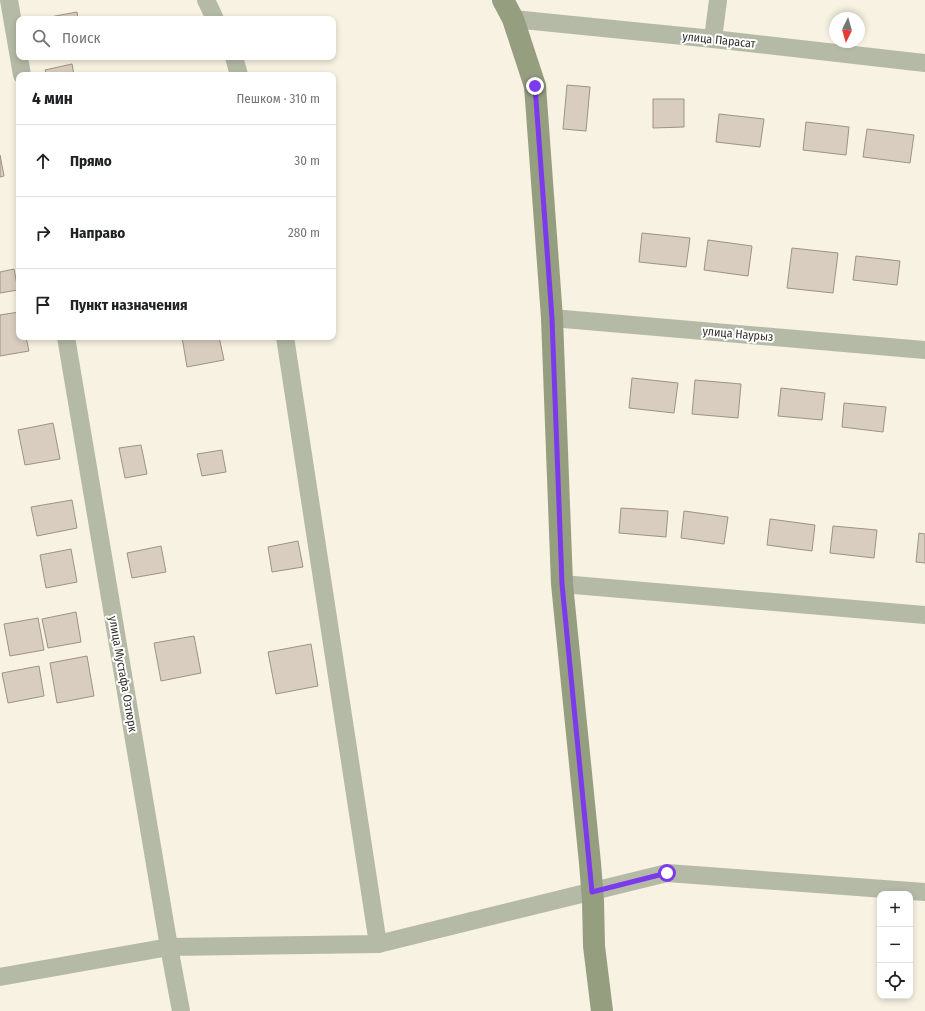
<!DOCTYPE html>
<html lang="ru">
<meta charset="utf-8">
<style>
body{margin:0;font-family:"Fira Sans Condensed",sans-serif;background:#f2f2f2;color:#202124}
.controls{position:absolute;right:12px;bottom:12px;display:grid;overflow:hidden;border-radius:8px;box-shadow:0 2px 6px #0003}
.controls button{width:36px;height:36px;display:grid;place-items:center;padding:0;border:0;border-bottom:1px solid #e0e0e0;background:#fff;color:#202124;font:20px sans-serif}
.compass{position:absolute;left:829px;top:12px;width:36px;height:36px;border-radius:50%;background:#fff;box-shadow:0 2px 6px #0003;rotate:185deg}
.stop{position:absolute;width:12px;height:12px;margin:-9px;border:3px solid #7c3aed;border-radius:50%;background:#fff}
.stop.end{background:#7c3aed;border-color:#fff;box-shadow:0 1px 4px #0008}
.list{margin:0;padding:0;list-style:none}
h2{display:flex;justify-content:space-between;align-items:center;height:52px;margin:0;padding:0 16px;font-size:17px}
h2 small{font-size:13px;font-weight:400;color:#757577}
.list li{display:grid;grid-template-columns:26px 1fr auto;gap:12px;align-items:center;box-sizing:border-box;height:72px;padding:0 16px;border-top:1px solid #e0e0e0}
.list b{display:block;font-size:15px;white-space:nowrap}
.list em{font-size:13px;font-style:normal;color:#757577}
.icon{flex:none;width:22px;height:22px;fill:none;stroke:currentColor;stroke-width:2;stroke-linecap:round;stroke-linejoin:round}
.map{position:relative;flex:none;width:925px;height:1011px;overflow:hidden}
.search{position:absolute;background:#fff;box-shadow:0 2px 6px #0003;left:16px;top:16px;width:320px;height:44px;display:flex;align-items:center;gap:10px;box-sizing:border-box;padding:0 14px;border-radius:8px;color:#757577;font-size:15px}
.panel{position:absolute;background:#fff;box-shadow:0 2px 6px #0003;left:16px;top:72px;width:320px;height:268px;border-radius:8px}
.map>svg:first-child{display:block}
</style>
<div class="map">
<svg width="925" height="1011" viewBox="0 0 925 1011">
<rect width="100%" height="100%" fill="#f7f2e1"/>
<g fill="#d9cdbf" stroke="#9e9286">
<polygon points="77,12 78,19 39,19"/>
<polygon points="72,64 74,75 47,75 45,70"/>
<polygon points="567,85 590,87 586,131 563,129"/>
<polygon points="653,99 684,99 684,127 653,128"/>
<polygon points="719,114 764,119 760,147 716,142"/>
<polygon points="806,122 849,127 846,155 803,150"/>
<polygon points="867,129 914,135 910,163 863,157"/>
<polygon points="0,155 4,176 0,177"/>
<polygon points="642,233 690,238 686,267 639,262"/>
<polygon points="708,240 752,246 748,276 704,270"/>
<polygon points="792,248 838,253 833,293 787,288"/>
<polygon points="856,256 900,261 897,285 853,280"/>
<polygon points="14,269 18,290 0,293 0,272"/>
<polygon points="19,312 19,337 26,337 29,351 0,356 0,315"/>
<polygon points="182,337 219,337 224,360 187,367"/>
<polygon points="632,378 678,383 674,413 629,408"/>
<polygon points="695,380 741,384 738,418 692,414"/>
<polygon points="781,388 825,393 822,420 778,416"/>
<polygon points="844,403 886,407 883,432 842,427"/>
<polygon points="53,423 60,459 25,465 18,430"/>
<polygon points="141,445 147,474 125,478 119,448"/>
<polygon points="222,450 226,472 202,476 197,454"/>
<polygon points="72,500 77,528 37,536 31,507"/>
<polygon points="621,508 668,511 666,537 619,533"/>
<polygon points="684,511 728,517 724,544 681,538"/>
<polygon points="770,519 815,525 812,551 767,545"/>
<polygon points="833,526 877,530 874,558 830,553"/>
<polygon points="919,533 925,534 925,563 916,562"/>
<polygon points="298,541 303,567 272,572 268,547"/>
<polygon points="161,546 166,572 132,578 127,553"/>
<polygon points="71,549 77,582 46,588 40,555"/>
<polygon points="76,612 81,642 48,648 42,619"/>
<polygon points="38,618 44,650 10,656 4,624"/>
<polygon points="194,636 201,673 161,681 154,643"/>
<polygon points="311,644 318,686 276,694 268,652"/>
<polygon points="87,656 94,696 57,703 50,663"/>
<polygon points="39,666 44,696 8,703 2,673"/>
</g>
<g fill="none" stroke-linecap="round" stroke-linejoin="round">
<g stroke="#b4baa6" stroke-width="18">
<polyline points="9,0 22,75"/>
<polyline points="206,0 215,19"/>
<polyline points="513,19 713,39 925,63"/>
<polyline points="713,39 718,0"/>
<polyline points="234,57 239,75"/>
<polyline points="552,318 925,350"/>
<polyline points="66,337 169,947 181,1011"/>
<polyline points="285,337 378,944"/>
<polyline points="562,584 925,615"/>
<polyline points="0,977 169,947 378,944 667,873 925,892"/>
</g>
<polyline stroke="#969e80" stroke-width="22" points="503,0 513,19 535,86 552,318 562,584 590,863 593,901 594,946 602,1011"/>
</g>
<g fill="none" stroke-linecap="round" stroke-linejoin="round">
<polyline stroke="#7c3aed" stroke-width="5" points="535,86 552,318 562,584 592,892 667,873"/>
</g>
<g text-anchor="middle" stroke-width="4" stroke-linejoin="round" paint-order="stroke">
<g font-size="12" fill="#33312a" stroke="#fff">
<text transform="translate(719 40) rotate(6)" y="4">улица Парасат</text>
<text transform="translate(738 334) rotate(5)" y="4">улица Наурыз</text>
<text transform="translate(123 674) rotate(80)" y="4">улица Мустафа Озтюрк</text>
</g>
</g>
</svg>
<div class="controls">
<button>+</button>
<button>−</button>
<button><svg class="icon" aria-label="locate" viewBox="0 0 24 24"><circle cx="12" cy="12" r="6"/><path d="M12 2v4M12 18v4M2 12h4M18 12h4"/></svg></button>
</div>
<svg class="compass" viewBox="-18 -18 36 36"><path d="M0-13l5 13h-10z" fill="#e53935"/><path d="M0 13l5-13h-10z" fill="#757577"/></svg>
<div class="stop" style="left:667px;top:873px"></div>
<div class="stop end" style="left:535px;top:86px"></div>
<div class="search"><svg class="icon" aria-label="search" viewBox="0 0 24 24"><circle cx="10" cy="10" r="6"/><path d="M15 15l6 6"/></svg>Поиск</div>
<section class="panel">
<h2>4 мин<small>Пешком · 310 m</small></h2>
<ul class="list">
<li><svg class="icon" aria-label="ahead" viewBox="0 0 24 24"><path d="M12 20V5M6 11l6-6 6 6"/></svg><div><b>Прямо</b></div><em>30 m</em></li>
<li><svg class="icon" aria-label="right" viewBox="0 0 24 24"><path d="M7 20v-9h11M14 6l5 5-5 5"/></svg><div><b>Направо</b></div><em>280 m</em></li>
<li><svg class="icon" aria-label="arrive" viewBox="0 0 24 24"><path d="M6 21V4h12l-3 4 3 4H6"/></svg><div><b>Пункт назначения</b></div></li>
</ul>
</section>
</div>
